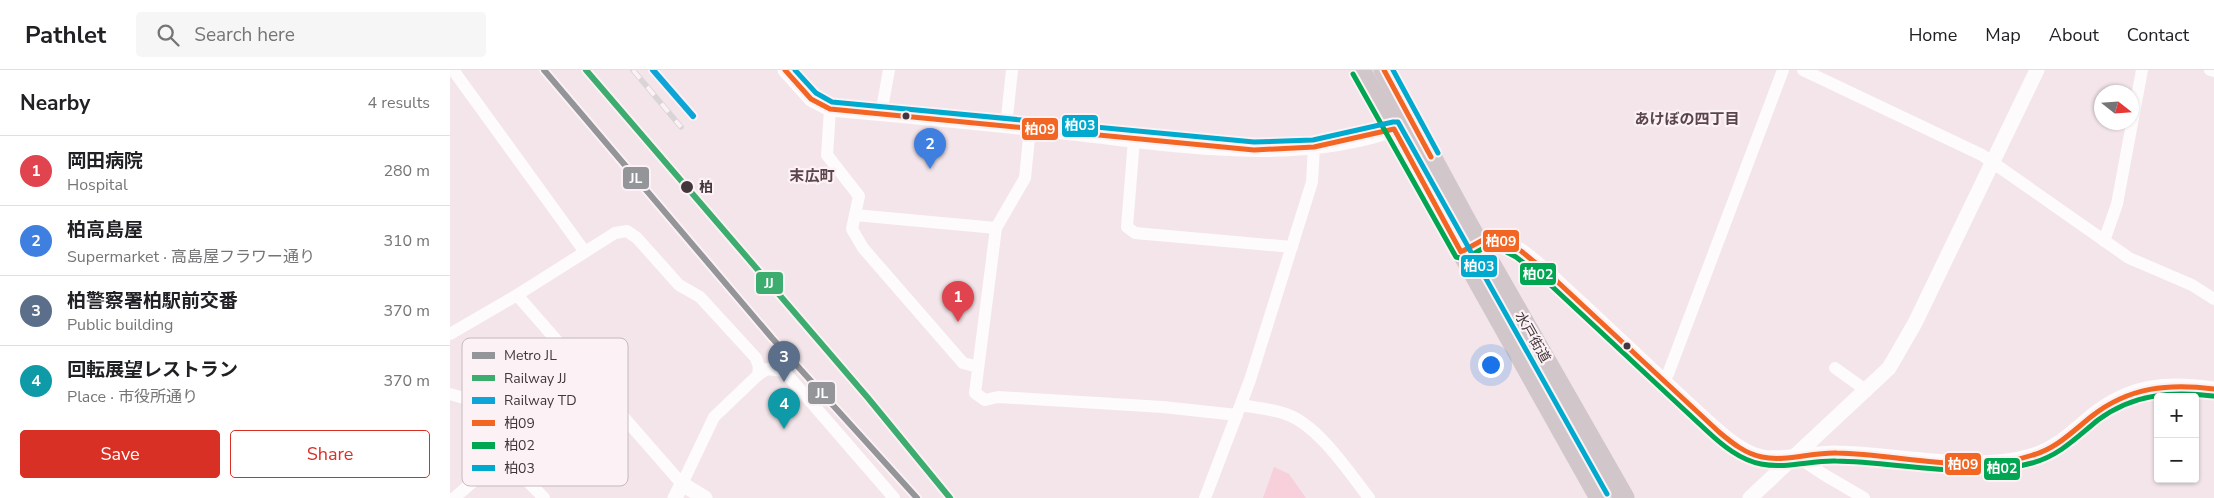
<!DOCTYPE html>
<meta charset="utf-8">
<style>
body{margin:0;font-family:"Nunito Sans","Noto Sans JP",sans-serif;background:#f6f6f6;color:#202124}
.controls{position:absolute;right:15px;bottom:15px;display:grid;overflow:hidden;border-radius:5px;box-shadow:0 1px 4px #0004}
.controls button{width:45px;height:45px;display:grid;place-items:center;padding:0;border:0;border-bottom:1px solid #e0e0e0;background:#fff;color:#202124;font:25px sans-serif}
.compass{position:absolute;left:1644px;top:15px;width:45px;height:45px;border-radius:50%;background:#fff;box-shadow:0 1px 4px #0004;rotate:107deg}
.you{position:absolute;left:1040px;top:294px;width:18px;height:18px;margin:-12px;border:4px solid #fff;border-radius:50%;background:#1a73e8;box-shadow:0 0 0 8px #1a73e833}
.badge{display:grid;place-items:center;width:32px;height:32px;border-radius:50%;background:#d93025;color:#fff;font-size:16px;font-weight:700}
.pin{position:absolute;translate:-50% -41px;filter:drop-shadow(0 1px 2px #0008)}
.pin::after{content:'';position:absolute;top:26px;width:18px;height:15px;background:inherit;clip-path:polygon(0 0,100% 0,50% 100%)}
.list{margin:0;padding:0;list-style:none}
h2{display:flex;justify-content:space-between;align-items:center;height:65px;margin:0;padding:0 20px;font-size:21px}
h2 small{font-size:16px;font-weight:400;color:#757577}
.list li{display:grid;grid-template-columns:32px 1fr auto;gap:15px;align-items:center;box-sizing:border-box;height:70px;padding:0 20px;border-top:1px solid #e0e0e0}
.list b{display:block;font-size:19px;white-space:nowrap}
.list p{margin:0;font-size:16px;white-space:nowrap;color:#757577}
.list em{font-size:16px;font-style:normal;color:#757577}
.actions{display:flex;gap:10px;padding:15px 20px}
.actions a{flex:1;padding:11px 0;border:1px solid #d93025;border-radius:5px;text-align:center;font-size:18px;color:#d93025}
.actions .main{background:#d93025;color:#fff}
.icon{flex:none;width:28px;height:28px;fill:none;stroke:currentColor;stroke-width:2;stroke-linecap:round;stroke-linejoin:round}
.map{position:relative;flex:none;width:1764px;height:428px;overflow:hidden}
header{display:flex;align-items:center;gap:30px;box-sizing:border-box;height:70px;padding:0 25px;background:#fff;border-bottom:1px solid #e0e0e0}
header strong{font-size:24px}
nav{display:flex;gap:28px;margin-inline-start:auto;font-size:18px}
.search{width:350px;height:45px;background:#f6f6f6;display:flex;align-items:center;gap:12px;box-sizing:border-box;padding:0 18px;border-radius:5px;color:#757577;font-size:19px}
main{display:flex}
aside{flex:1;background:#fff}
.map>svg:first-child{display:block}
</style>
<header>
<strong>Pathlet</strong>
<div class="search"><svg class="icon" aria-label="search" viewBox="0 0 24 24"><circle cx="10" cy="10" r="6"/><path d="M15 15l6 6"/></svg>Search here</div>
<nav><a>Home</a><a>Map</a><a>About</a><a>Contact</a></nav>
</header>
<main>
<aside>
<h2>Nearby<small>4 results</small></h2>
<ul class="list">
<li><span class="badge" style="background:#e0444e">1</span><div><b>岡田病院</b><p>Hospital</p></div><em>280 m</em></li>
<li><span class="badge" style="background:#3f7fe0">2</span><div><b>柏高島屋</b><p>Supermarket · 高島屋フラワー通り</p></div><em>310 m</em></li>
<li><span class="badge" style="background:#5c6f8a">3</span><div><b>柏警察署柏駅前交番</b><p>Public building</p></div><em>370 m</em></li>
<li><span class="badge" style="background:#0f9aa8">4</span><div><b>回転展望レストラン</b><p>Place · 市役所通り</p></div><em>370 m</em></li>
</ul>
<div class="actions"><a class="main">Save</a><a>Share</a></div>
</aside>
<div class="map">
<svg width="1764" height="428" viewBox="0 0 1764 428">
<rect width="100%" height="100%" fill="#f3e5e9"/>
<polygon fill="#f7d0dc" points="824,397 839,404 856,428 813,428"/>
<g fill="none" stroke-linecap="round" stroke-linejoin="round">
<g stroke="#fdfbfc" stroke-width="12">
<polyline points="3,0 135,182"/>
<polyline points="1353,0 1532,85 1679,188 1742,215 1764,229"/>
<polyline points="1760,0 1764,1"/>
<polyline points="380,39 377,85 409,126 402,159 413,178 513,293 528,297"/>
<polyline points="431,44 439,0"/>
<polyline points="556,56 562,0"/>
<polyline points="580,58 575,108 546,158 525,323 535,330 548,327 713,337 787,345"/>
<polyline points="684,69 677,157 685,163 842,177"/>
<polyline points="405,145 546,158"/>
<polyline points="1654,171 1667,134 1692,0"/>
<polyline points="0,264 67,225 165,163 177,161 187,168 229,215 250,227 306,288 309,297 308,305 264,347 232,414 67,225"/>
<polyline points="1385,298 1417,321"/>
<polyline points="308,305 317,299 334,301 444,428"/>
<polyline points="1211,309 1218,304 1333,0"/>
<polyline points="0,324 86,349 150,346 168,342"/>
<path d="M791,335C806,338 822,339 836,344C868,355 899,402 919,428"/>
<polyline points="53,386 94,428"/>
<polyline points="1346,386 1373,404 1414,428"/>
<polyline points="4,428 53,386 85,353 86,349"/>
<polyline points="755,428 800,310 862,112 864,77"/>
</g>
<g stroke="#fdfbfc" stroke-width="15">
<path d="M335,0L361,29L380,39C458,46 536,53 614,62C725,74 843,97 952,57"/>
<path d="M1019,177L1040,166C1069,173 1093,199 1114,218C1159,259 1203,302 1248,343C1264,358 1290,383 1312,387C1331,391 1365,382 1387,383C1446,384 1525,403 1581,386C1607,378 1623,362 1643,345C1681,315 1717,312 1764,319"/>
<polyline points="225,428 232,414 255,428"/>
<polyline points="1300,428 1439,298 1465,253 1587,0"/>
</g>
<g stroke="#d1c6ca" stroke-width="21">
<polyline points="910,0 1150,428"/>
<polyline points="934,0 1018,155 1174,428"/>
</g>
<g stroke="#d9d4d5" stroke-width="5.5">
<polyline id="rail" points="183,0 231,57"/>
</g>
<use href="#rail" stroke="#fcf1f4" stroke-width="4" stroke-dasharray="11" stroke-linecap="butt"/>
<g stroke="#fcf1f4" stroke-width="9">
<g id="bus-1">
<path d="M335,0L361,29L380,39L804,80L864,77L944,59L1011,182L1040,166L1071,181L1098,203L1269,362C1282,373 1296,384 1312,387C1336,392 1362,382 1387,383C1451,384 1521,406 1583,385C1607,378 1623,361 1642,346C1679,317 1719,313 1764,319"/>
<polyline points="934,0 981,87"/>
</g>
</g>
<g stroke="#fcf1f4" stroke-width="9">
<path id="bus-2" d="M903,4L1006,187L1014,189L1041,174L1066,187L1093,208L1257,361C1272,375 1290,390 1311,394C1336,399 1362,390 1386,391C1451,392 1518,411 1582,393C1609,386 1627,367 1648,350C1683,324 1721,321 1763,326"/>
</g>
<g stroke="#fcf1f4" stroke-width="9">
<g id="bus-3">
<polyline points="345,0 366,23 382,32 804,72 863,70 943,52 948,52 1157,424"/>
<polyline points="943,0 988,83"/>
</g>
</g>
<use href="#bus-1" stroke="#f26522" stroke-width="5"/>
<use href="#bus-2" stroke="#00a651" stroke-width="5"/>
<use href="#bus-3" stroke="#00a9ce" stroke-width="5"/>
<g stroke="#fcf1f4" stroke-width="10">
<polyline id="rail-1" points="136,0 418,328 500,428"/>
</g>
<g stroke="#fcf1f4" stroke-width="10">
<polyline id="rail-2" points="203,0 243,46"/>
</g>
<use href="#rail-1" stroke="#3cad6e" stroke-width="6"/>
<use href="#rail-2" stroke="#0da4d8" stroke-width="6"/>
<g stroke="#fcf1f4" stroke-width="10">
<polyline id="metro-1" points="94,0 322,268 467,428"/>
</g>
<use href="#metro-1" stroke="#939598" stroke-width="6"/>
</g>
<g fill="#42373a" stroke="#fcf1f4" stroke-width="2">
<circle cx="456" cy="46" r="4.5"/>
<circle cx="237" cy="117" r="7"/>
<circle cx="1177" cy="276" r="4.5"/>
</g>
<g text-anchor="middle" stroke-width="4.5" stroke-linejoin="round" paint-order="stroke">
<g font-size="14" font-weight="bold" fill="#42373a" stroke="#fcf1f4" text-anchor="start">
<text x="249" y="122">柏</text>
</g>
<g font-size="14" fill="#42373a" stroke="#fcf1f4">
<text transform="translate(1083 267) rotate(60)" y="5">水戸街道</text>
</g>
<g font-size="15" font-weight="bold" fill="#5a454b" stroke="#fcf1f4">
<text x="1237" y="54">あけぼの四丁目</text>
<text x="362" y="111">末広町</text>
</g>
</g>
<rect x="12" y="268" width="166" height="148" rx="8" fill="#fcf1f4" stroke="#c4b9bc" stroke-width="1"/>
<rect x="22" y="282" width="23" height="7" fill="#939598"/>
<rect x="22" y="305" width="23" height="6" fill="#3cad6e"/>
<rect x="22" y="327" width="23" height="7" fill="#0da4d8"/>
<rect x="22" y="350" width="23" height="6" fill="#f26522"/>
<rect x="22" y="372" width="23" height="7" fill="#00a651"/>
<rect x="22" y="395" width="23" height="6" fill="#00a9ce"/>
<g font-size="14" fill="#42373a">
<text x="54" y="290">Metro JL</text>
<text x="54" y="313">Railway JJ</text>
<text x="54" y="335">Railway TD</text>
<text x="54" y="358">柏09</text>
<text x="54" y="380">柏02</text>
<text x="54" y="403">柏03</text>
</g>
<g stroke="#fcf1f4" stroke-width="2">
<rect x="611" y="44" width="38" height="24" rx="5" fill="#00a9ce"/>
<rect x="571" y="47" width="38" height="24" rx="5" fill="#f26522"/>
<rect x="172" y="96" width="28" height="24" rx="5" fill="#939598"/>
<rect x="1032" y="159" width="38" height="24" rx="5" fill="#f26522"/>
<rect x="1010" y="184" width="38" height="24" rx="5" fill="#00a9ce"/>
<rect x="1069" y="192" width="38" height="24" rx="5" fill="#00a651"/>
<rect x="305" y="201" width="29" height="24" rx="5" fill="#3cad6e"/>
<rect x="357" y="311" width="29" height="24" rx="5" fill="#939598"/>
<rect x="1494" y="382" width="38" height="24" rx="5" fill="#f26522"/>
<rect x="1533" y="387" width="38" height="24" rx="5" fill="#00a651"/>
</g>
<g font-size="14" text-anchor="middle" font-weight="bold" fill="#fff">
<text x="630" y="60">柏03</text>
<text x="590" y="64">柏09</text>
<text x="186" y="113">JL</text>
<text x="1051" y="176">柏09</text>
<text x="1029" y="201">柏03</text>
<text x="1088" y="209">柏02</text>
<text x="319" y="218">JJ</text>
<text x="372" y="328">JL</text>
<text x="1513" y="399">柏09</text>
<text x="1552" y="403">柏02</text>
</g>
</svg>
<div class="controls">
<button>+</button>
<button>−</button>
</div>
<svg class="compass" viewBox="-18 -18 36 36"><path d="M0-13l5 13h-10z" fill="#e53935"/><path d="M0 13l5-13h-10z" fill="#757577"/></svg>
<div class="you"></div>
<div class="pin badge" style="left:508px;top:252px;background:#e0444e">1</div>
<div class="pin badge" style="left:480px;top:99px;background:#3f7fe0">2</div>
<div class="pin badge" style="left:334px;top:312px;background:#5c6f8a">3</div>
<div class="pin badge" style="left:334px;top:359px;background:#0f9aa8">4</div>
</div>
</main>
